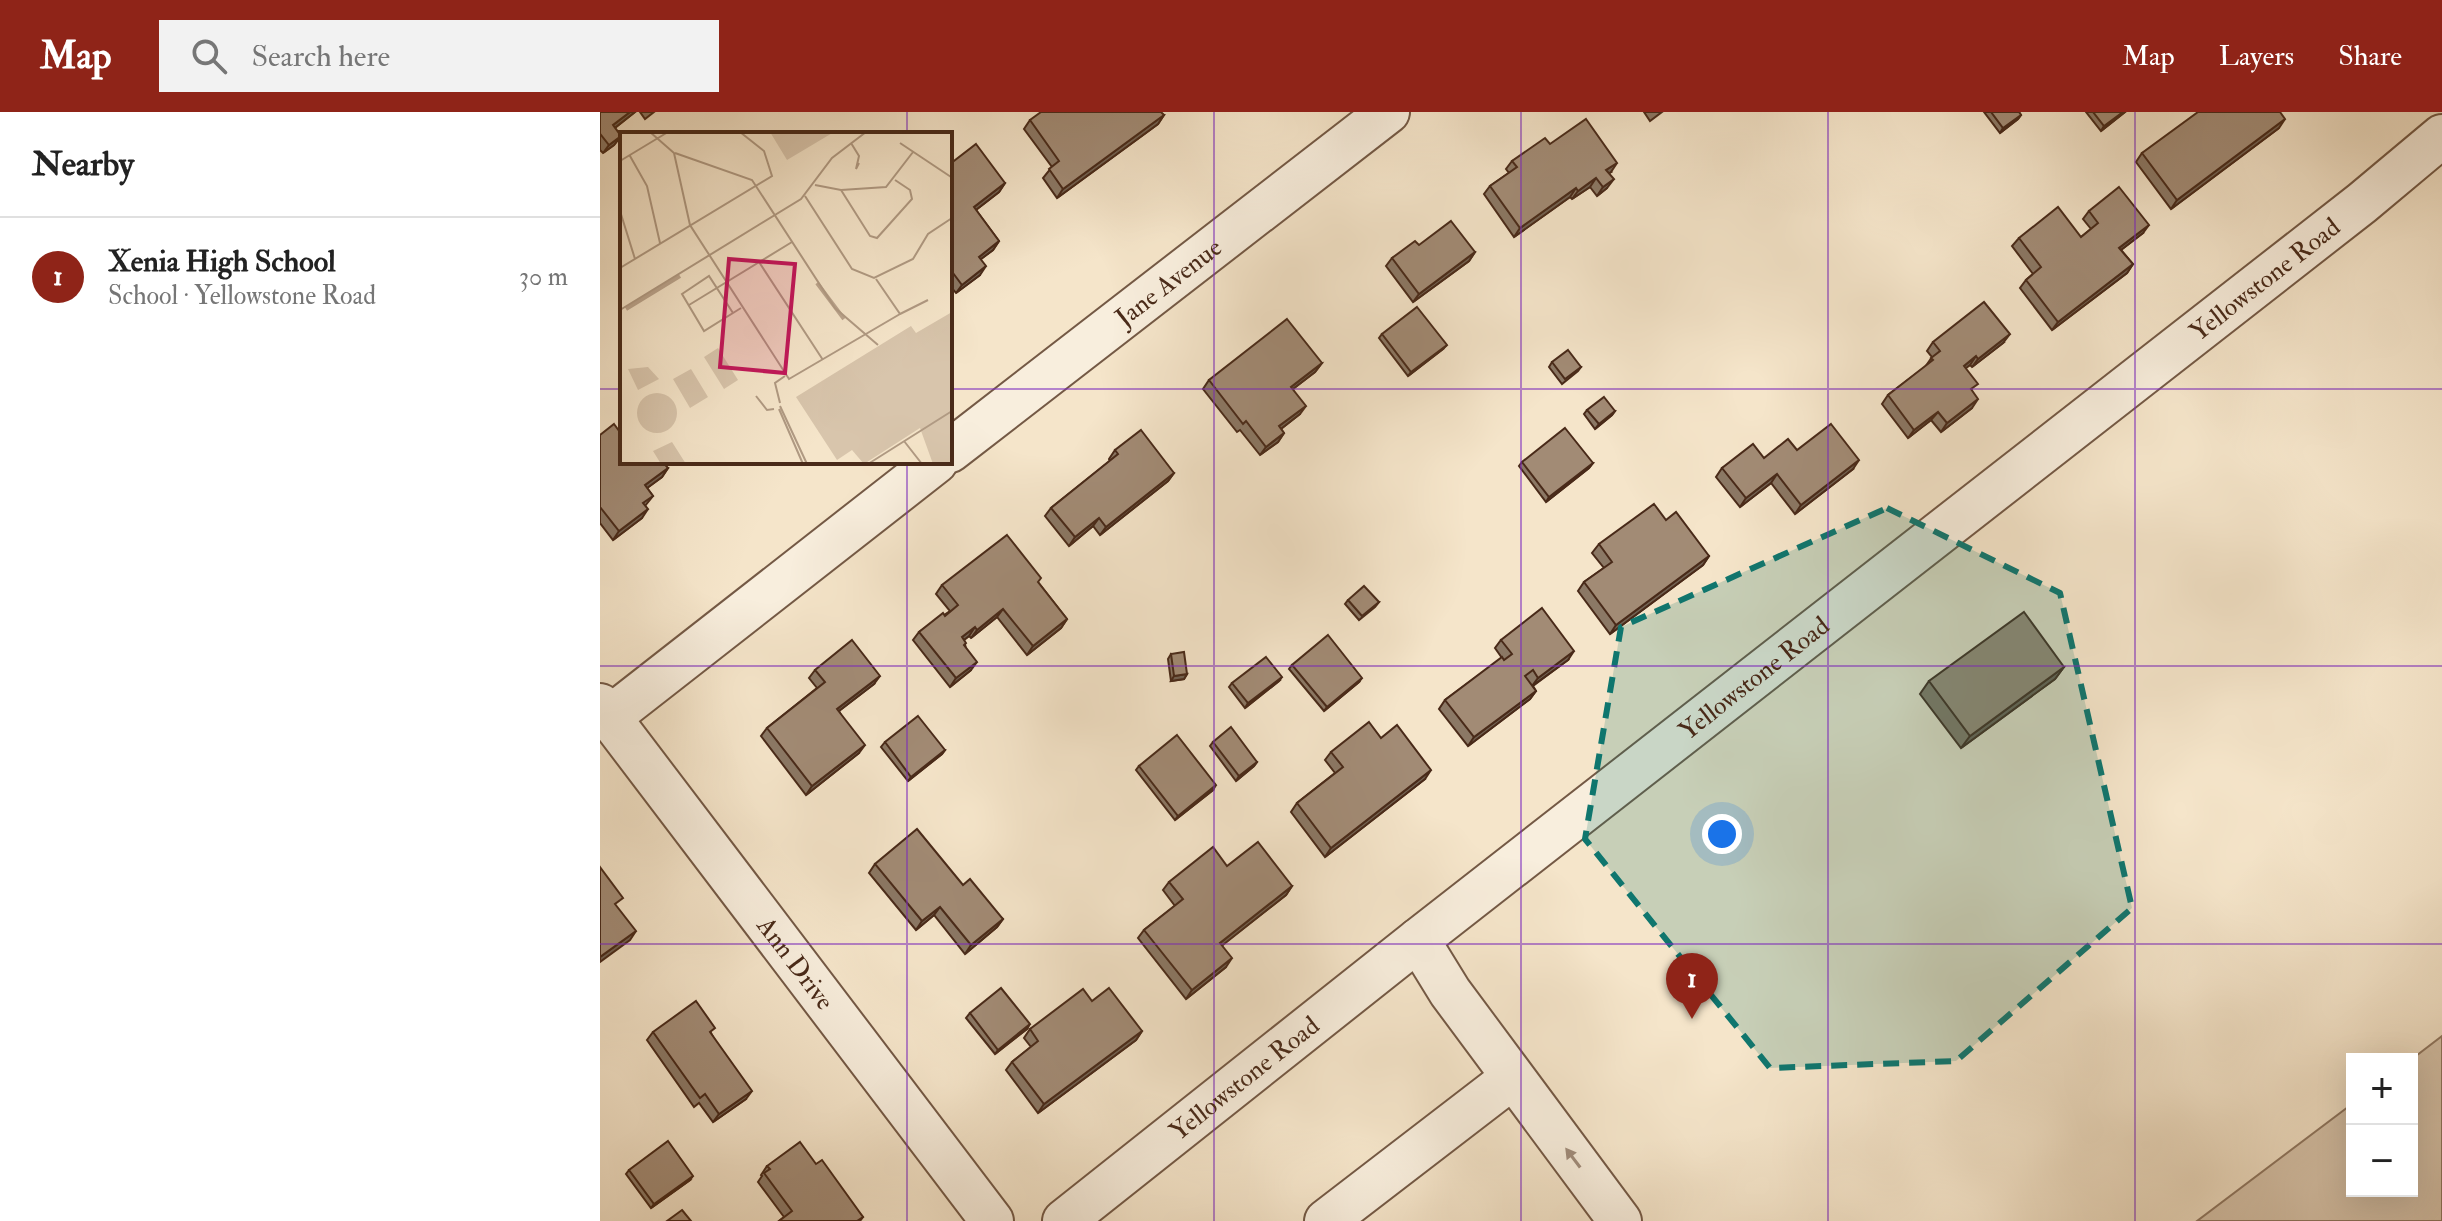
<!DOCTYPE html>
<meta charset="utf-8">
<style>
body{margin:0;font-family:"IM FELL Double Pica",serif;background:#f2f2f2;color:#222}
.controls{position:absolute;right:24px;bottom:24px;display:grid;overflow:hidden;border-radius:0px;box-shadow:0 8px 32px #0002}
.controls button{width:72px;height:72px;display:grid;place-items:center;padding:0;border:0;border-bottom:2px solid #e0e0e0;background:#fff;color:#222;font:40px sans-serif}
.you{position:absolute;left:1122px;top:722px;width:28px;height:28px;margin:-20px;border:6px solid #fff;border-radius:50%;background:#1a73e8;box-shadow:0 0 0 12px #1a73e833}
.badge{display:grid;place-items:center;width:52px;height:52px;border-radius:50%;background:#8f2418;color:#fff;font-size:26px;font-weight:700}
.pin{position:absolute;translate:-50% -66px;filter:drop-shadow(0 2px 4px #0008)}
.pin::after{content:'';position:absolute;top:42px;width:28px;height:24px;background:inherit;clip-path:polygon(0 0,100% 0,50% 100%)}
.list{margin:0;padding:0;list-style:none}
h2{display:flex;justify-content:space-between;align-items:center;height:104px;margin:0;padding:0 32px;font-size:34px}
h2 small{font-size:26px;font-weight:400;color:#767676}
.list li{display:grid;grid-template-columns:52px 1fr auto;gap:24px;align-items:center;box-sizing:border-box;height:120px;padding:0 32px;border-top:2px solid #e0e0e0}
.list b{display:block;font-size:30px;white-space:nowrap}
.list p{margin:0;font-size:26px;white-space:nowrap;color:#767676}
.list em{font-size:26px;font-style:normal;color:#767676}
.icon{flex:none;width:44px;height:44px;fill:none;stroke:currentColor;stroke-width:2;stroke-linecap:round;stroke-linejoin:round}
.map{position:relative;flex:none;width:1842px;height:1109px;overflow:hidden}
header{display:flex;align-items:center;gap:48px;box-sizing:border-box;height:112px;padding:0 40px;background:#8f2418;color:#fff}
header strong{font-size:38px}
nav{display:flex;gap:44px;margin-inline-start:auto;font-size:28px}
.search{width:560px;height:72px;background:#f2f2f2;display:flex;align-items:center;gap:20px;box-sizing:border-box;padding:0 28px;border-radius:0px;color:#767676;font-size:30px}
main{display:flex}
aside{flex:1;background:#fff}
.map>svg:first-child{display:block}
</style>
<header>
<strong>Map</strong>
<div class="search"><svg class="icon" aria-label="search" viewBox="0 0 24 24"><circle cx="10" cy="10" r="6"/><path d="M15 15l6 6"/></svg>Search here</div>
<nav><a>Map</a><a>Layers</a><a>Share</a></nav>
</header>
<main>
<aside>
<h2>Nearby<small></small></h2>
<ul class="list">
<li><span class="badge">1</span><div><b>Xenia High School</b><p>School · Yellowstone Road</p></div><em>30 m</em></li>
</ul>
</aside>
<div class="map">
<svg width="1842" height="1109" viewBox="0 0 1842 1109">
<rect width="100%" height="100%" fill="#f5e5ca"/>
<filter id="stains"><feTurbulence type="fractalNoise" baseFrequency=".0025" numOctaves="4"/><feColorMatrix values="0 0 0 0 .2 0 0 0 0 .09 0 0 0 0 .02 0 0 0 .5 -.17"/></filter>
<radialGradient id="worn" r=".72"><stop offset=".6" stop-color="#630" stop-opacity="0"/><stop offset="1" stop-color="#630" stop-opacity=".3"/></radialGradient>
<polygon fill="#d8c5ac" stroke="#907862" stroke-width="2" points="1842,924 1842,1109 1597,1109 1752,992 1752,1079 1812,1079 1812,947"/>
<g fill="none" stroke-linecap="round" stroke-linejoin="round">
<g stroke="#745945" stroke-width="46">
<g id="minor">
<path id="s1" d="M350,339L788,0"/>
<path id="s2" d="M0,593L392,1109"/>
<polyline points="10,605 336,350"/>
<polyline points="818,828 850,880 1020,1109"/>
<path id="s3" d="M464,1109L818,828L1762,91L1842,24"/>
<polyline points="726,1109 912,966"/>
</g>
</g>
<use href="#minor" stroke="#f8eedd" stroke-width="42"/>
</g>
<g fill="#8b7865" stroke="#492a19" stroke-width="2">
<polygon points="0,0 35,0 15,16 21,24 14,33 3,41 0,38"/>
<polygon points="40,0 54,0 45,7"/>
<polygon points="1044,0 1062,0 1050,9"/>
<polygon points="1384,0 1419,0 1421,3 1418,7 1400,21"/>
<polygon points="1486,0 1525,0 1501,19"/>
<polygon points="564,3 558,12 457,86 443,66 452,55 424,17 430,8"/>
<polygon points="1679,16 1571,97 1536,50 1542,41"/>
<polygon points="950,32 1011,60 1009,61 1007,76 997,84 990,75 972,87 970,85 914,125 884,82 890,74 909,61 906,57 912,49"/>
<polygon points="350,52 405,71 399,80 376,98 399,129 393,138 381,147 380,163 356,181 350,174"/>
<polygon points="1489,99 1543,121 1521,138 1533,152 1527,161 1452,218 1420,176 1426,168 1433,162 1412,134 1419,126 1481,125 1491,117 1483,107"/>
<polygon points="819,133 875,140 869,149 813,190 786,154 792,146"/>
<polygon points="782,222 843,237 808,264 779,226"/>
<polygon points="1333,230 1403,231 1372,255 1370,253 1365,256 1372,279 1372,296 1341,320 1331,308 1308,326 1282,292 1288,283 1325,255 1332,245 1327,239"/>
<polygon points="952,250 981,255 978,259 962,272 949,255"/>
<polygon points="722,251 715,260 693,277 700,302 681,317 684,321 678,330 660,343 640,318 637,320 603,277 609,268"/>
<polygon points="987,298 1015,299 1012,303 995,317 984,302"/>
<polygon points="0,323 22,350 68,356 62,365 47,376 53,384 45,394 42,406 13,428 0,411"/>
<polygon points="515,338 574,361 568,369 500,423 493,414 469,434 445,404 451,396 510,349 509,347"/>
<polygon points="1197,338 1253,357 1195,402 1171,371 1140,395 1116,365 1122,356"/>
<polygon points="922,350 993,351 989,356 946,390 919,354"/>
<polygon points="1066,408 1109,444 1103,453 1010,522 978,479 984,470 1004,456 992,441 999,432"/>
<polygon points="438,470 467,507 461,516 427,543 397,505 371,526 369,524 364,528 371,558 350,575 313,528 319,520 350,499 336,482 342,473"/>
<polygon points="748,488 779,490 775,495 759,508 745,492"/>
<polygon points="901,528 968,548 933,574 936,579 930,587 868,634 839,597 845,588 902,546 895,536"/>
<polygon points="571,542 587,562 584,567 571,569 568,547"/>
<polygon points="692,553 759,570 724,599 689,557"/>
<polygon points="1464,555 1455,567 1361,636 1320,582 1329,569"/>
<polygon points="215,558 274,572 239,599 259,641 206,683 161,624 167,616 217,576 209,566"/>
<polygon points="679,569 645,596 629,575 632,571"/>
<polygon points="781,626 825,667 725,745 691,700 697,691 735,661 725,648 731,640"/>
<polygon points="285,630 345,638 342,642 308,669 281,635"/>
<polygon points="613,630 657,650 654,654 636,669 610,634"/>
<polygon points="539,654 613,678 575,708 536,658"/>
<polygon points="275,752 363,773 403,807 397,815 365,842 334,803 316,818 269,761"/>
<polygon points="569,770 692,774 686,783 622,833 626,855 586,887 538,826 544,818 575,794 563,778"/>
<polygon points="492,889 542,919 536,928 438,1001 406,958 412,950 431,935 424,926 430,917"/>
<polygon points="370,901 427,917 395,942 366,906"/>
<polygon points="53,920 111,921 146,987 113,1010 99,991 94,995 47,928"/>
<polygon points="216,1052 263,1105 260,1109 179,1109 184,1105 158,1070 162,1064 161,1063 167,1054"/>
<polygon points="29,1058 90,1068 51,1096 26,1062"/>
</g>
<g fill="#716152" stroke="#492a19" stroke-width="2">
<polygon points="30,0 35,0 7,22 13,13"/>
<polygon points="1523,0 1525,0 1501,19 1504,14"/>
<polygon points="564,3 558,12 457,86 463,77"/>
<polygon points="1421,3 1418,7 1400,21 1403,16"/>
<polygon points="1685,7 1679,16 1571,97 1577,88"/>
<polygon points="21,24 14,33 3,41 9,33"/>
<polygon points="1017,51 1011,60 1000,67 1006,58"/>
<polygon points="996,66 990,75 972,87 978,79"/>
<polygon points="1014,67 1007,76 997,84 1003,75"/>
<polygon points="405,71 399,80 368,104 374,95"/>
<polygon points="976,76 970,85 914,125 920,116"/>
<polygon points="1549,113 1543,121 1513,144 1519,136"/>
<polygon points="399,129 393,138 373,153 379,145"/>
<polygon points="875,140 869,149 813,190 819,182"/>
<polygon points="1533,152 1527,161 1452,218 1458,210"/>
<polygon points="386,154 380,163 356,181 362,173"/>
<polygon points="1410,222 1403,231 1372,255 1378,247"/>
<polygon points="847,233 843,237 808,264 811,260"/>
<polygon points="1376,244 1370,253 1357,263 1364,254"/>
<polygon points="722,251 715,260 685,283 691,275"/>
<polygon points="1378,287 1372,296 1341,320 1347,311"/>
<polygon points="706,294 700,302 673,323 679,314"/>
<polygon points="1015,299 1012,303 995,317 999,312"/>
<polygon points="1338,300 1331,308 1308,326 1314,318"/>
<polygon points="684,321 678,330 660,343 666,335"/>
<polygon points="1259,348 1253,357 1195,402 1201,393"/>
<polygon points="993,351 989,356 946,390 949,385"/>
<polygon points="68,356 62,365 39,382 45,373"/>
<polygon points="574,361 568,369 500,423 506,415"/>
<polygon points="1177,362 1171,371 1140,395 1146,386"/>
<polygon points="48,397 42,406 13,428 19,419"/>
<polygon points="499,406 493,414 469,434 475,425"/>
<polygon points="1109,444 1103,453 1010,522 1016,513"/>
<polygon points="403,497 397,505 371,526 377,518"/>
<polygon points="467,507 461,516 427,543 433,534"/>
<polygon points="375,515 369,524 356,534 362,525"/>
<polygon points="974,539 968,548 932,574 938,566"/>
<polygon points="377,550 371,558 350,575 356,566"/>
<polygon points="1464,555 1455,567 1361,636 1370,624"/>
<polygon points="587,562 584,567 571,569 574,564"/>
<polygon points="280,564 274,572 231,605 237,597"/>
<polygon points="682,565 679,569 645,596 648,591"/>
<polygon points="762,566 759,570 724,599 727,595"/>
<polygon points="936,579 930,587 868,634 874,625"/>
<polygon points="265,633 259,641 206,683 212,674"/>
<polygon points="345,638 342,642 308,669 311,665"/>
<polygon points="657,650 654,654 636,669 639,664"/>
<polygon points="831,658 825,667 725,745 731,736"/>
<polygon points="616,673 613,678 575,708 578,704"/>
<polygon points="692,774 686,783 614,840 620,831"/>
<polygon points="340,795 334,803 316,818 322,809"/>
<polygon points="403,807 397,815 365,842 371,833"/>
<polygon points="36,819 30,828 0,850 0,845"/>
<polygon points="632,846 626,855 586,887 592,878"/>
<polygon points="430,912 427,917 395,942 398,938"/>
<polygon points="542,919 536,928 438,1001 444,992"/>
<polygon points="152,979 146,987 113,1010 119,1002"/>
<polygon points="93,1064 90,1068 51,1096 54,1092"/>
</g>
<g fill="#a28b75" stroke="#492a19" stroke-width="2">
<polygon points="0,0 30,0 13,13 21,24 9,33 1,23 0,24"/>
<polygon points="441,0 561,0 564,3 463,77 449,57 459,49 430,8"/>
<polygon points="1391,0 1419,0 1421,3 1403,16"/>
<polygon points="1493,0 1523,0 1504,14"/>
<polygon points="1598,0 1680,0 1685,7 1577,88 1542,41"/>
<polygon points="986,7 1017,51 1006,58 1014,67 1003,75 996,66 978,79 976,76 920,116 890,74 917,55 912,49 945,26 950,32"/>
<polygon points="376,32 405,71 374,95 399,129 379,145 386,154 362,173 353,161 350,163 350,52"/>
<polygon points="1519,75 1549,113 1519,136 1533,152 1458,210 1426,168 1441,155 1419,126 1458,95 1481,125 1498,111 1489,99"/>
<polygon points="851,109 875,140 819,182 792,146 815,129 819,133"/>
<polygon points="1384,190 1410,222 1378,247 1376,244 1364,254 1378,272 1371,277 1378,287 1347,311 1338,300 1314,318 1288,283 1333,248 1331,246 1340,239 1333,230"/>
<polygon points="817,195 847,233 811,260 782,222"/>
<polygon points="687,207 722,251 691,275 706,294 679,314 684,321 666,335 646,309 643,312 609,268"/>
<polygon points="968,238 981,255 965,267 952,250"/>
<polygon points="1004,285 1015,299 999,312 987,298"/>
<polygon points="14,312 22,323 22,350 63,350 68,356 45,373 53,384 43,391 48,397 19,419 0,395 0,323"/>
<polygon points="1231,312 1259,348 1201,393 1177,362 1146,386 1122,356 1153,332 1164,346 1188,327 1197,338"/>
<polygon points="965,316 993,351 949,385 922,350"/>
<polygon points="541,318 574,361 506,415 499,406 475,425 451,396 518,342 515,338"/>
<polygon points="1054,392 1066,408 1076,400 1109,444 1016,513 984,470 1012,450 999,432"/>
<polygon points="407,423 441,466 438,470 467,507 433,534 403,497 377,518 375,515 362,525 366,531 364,533 377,550 356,566 319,520 343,501 345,504 358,493 342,473"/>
<polygon points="764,474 779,490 762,504 748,488"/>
<polygon points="942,496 974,539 938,566 933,558 925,564 936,579 874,625 845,588 902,545 904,548 912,542 901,528"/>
<polygon points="1424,500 1464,555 1370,624 1329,569"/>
<polygon points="728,523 762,566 727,595 692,553"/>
<polygon points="252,528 280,564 237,597 265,633 212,674 167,616 225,570 215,558"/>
<polygon points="584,540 587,562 574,564 571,542"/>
<polygon points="666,545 682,565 648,591 632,571"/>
<polygon points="318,604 345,638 311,665 285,630"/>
<polygon points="769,610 781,626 797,613 831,658 731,736 697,691 743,655 731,640"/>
<polygon points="631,615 657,650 639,664 613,630"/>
<polygon points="577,623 616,673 578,704 539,654"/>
<polygon points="317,717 363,773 370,767 403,807 371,833 340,795 322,809 275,752"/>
<polygon points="658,730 692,774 620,831 632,846 592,878 544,818 583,787 569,770 613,735 627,754"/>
<polygon points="0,755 23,786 15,792 36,819 0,845"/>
<polygon points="401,876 430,912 398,938 370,901"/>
<polygon points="509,876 542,919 444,992 412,950 438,929 430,917 483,877 492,889"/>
<polygon points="96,889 115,916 110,920 152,979 119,1002 105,982 100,986 53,920"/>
<polygon points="68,1029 93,1064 54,1092 29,1058"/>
<polygon points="200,1030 216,1052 222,1048 263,1105 257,1109 179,1109 192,1099 164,1061 170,1057 167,1054"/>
<polygon points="82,1098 91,1109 67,1109"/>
</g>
<defs><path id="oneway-solid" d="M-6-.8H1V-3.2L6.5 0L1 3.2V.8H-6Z" transform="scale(2)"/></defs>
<use fill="#a08c7b" href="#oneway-solid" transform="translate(973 1046) rotate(-127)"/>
<path fill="#0f766e" fill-opacity="0.2" stroke="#0f766e" stroke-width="6" stroke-dasharray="16 10" stroke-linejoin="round" d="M1287,396L1460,481L1532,796L1356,949L1170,956L985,727L1021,515Z"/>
<path fill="none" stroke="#7b2cbf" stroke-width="2" stroke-opacity="0.55" d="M307,0V22M614,0V1109M921,0V1109M1228,0V1109M1535,0V1109M0,277H22M350,277H1842M307,350V1109M0,554H1842M0,832H1842"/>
<g text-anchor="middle" stroke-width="6" stroke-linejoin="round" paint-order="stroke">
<g font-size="26" fill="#492a19" stroke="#f8eedd">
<text dy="9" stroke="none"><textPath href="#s3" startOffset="1526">Yellowstone Road</textPath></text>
<text dy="9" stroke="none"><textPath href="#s1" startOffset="276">Jane Avenue</textPath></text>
<text dy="9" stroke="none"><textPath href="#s3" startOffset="878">Yellowstone Road</textPath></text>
<text dy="9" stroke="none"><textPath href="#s2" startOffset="324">Ann Drive</textPath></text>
<text dy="9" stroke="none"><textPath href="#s3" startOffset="230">Yellowstone Road</textPath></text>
</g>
</g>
<g transform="translate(20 20)">
<rect width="332" height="332" fill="#f5e5ca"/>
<path d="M150,0H214L167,28ZM332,180V332H313L300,296L244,332L232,318L217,328L176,265L291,194L296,201ZM98,216L118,248L104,257L84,225ZM28,235L39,247L18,258L8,237ZM71,237L88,265L70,276L53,247ZM17 281a20 20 0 1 1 40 0a20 20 0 1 1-40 0ZM52,310L66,332H41L33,319Z" fill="#d8c5ac"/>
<path fill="none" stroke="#bba58e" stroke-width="4" d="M197,151L224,187M6,177L60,144"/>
<path fill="none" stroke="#b09a83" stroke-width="2" d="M30,0L54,21L70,93L169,247L280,182L256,147M231,11L239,24L236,37L239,31M280,11L331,45M55,21L132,48L215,176L258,213M10,24L27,54L40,111M0,29L48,0M195,53L221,58L266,55L293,20M221,58L250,104L257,106L292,67L290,58L275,48M185,64L232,137L254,146L293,127L308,102L332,86M0,79L15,127M139,130L203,228M0,136L152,44L144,19L120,0M69,173L172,110M0,178L181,67L212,26L246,0M113,181L89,144L62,162L84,199L121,176M280,182L308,168M136,264L147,278L154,277M160,271L155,251L165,244M160,274L187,332M159,277L183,332M284,309L302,332M248,332L332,279"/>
<path fill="#c2185b" fill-opacity="0.15" stroke="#c2185b" stroke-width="4" d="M109,127L175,132L165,241L100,235Z"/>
<rect width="332" height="332" fill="none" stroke="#492a19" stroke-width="4"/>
</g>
<rect width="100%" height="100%" filter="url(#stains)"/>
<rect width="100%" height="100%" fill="url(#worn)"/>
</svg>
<div class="controls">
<button>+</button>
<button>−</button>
</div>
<div class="you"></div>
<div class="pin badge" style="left:1092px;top:907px">1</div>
</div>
</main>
